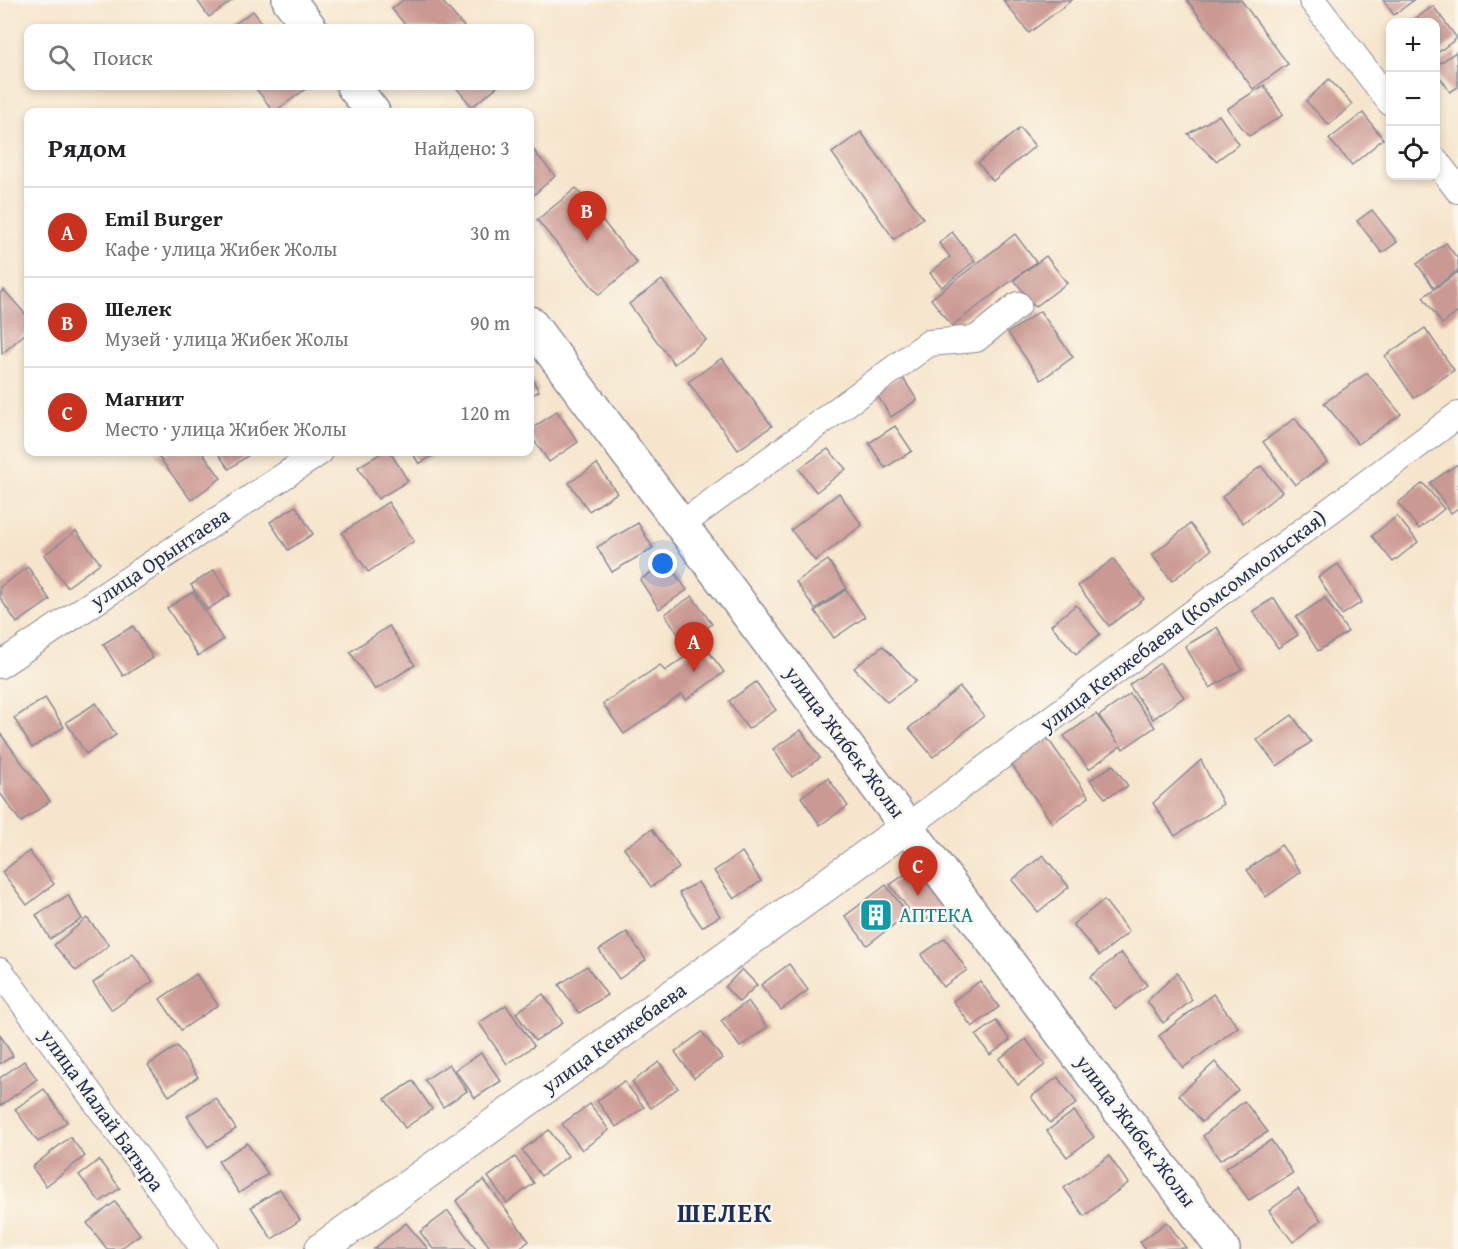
<!DOCTYPE html>
<html lang="ru">
<meta charset="utf-8">
<style>
body{margin:0;font-family:"Gentium Book Plus",serif;background:#f6f6f6;color:#202124}
.controls{position:absolute;right:18px;top:18px;display:grid;overflow:hidden;border-radius:12px;box-shadow:0 3px 9px #0003}
.controls button{width:54px;height:54px;display:grid;place-items:center;padding:0;border:0;border-bottom:2px solid #e0e0e0;background:#fff;color:#202124;font:30px sans-serif}
.you{position:absolute;left:663px;top:564px;width:21px;height:21px;margin:-15px;border:4px solid #fff;border-radius:50%;background:#1a73e8;box-shadow:0 0 0 9px #1a73e833}
.badge{display:grid;place-items:center;width:39px;height:39px;border-radius:50%;background:#c8321e;color:#fff;font-size:20px;font-weight:700}
.pin{position:absolute;translate:-50% -50px;filter:drop-shadow(0 2px 3px #0008)}
.pin::after{content:'';position:absolute;top:32px;width:21px;height:18px;background:inherit;clip-path:polygon(0 0,100% 0,50% 100%)}
.list{margin:0;padding:0;list-style:none}
h2{display:flex;justify-content:space-between;align-items:center;height:78px;margin:0;padding:0 24px;font-size:26px}
h2 small{font-size:20px;font-weight:400;color:#757577}
.list li{display:grid;grid-template-columns:39px 1fr auto;gap:18px;align-items:center;box-sizing:border-box;height:90px;padding:0 24px;border-top:2px solid #e0e0e0}
.list b{display:block;font-size:22px;white-space:nowrap}
.list p{margin:0;font-size:20px;white-space:nowrap;color:#757577}
.list em{font-size:20px;font-style:normal;color:#757577}
.icon{flex:none;width:33px;height:33px;fill:none;stroke:currentColor;stroke-width:2;stroke-linecap:round;stroke-linejoin:round}
.map{position:relative;flex:none;width:1458px;height:1249px;overflow:hidden}
.search{position:absolute;background:#fff;box-shadow:0 3px 9px #0003;left:24px;top:24px;width:510px;height:66px;display:flex;align-items:center;gap:15px;box-sizing:border-box;padding:0 21px;border-radius:12px;color:#757577;font-size:22px}
.panel{position:absolute;background:#fff;box-shadow:0 3px 9px #0003;left:24px;top:108px;width:510px;height:348px;border-radius:12px}
.map>svg:first-child{display:block}
</style>
<div class="map">
<svg width="1458" height="1249" viewBox="0 0 1458 1249">
<rect width="100%" height="100%" fill="#fbf7ec"/>
<filter id="ink" filterUnits="userSpaceOnUse"><feTurbulence type="fractalNoise" baseFrequency=".0167" numOctaves="2"/><feDisplacementMap in="SourceGraphic" scale="12" xChannelSelector="R" yChannelSelector="G"/><feConvolveMatrix kernelMatrix="1 2 1 2 8 2 1 2 1" color-interpolation-filters="sRGB"/></filter>
<filter id="wash" filterUnits="userSpaceOnUse"><feTurbulence type="fractalNoise" baseFrequency=".008" numOctaves="4" result="noise"/><feDisplacementMap in="SourceGraphic" scale="24" xChannelSelector="R" yChannelSelector="G"/><feGaussianBlur stdDeviation="1.35" result="paint"/><feColorMatrix in="noise" values="0 0 0 0 0 0 0 0 0 0 0 0 0 0 0 0 0 1.4 0 .05"/><feComposite in="paint" operator="in"/></filter>
<g filter="url(#wash)">
<rect width="100%" height="100%" fill="#f6e5cc"/>
<g id="blocks">
<g fill="#cb9993">
<polygon points="197,0 233,0 209,17"/>
<polygon points="403,0 441,0 465,28 408,28 392,9"/>
<polygon points="1003,0 1072,0 1029,33"/>
<polygon points="1187,0 1241,0 1288,64 1253,89"/>
<polygon points="1383,0 1414,0 1394,15"/>
<polygon points="1433,6 1457,38 1436,54 1436,22 1411,22"/>
<polygon points="253,11 266,28 229,28"/>
<polygon points="1456,52 1458,87 1450,92 1436,71 1436,66"/>
<polygon points="1329,79 1352,104 1329,125 1306,101"/>
<polygon points="1264,85 1283,115 1249,136 1227,109"/>
<polygon points="254,86 304,86 307,88 274,112"/>
<polygon points="455,86 498,86 472,107"/>
<polygon points="1363,113 1383,139 1352,165 1329,139"/>
<polygon points="1219,115 1239,144 1216,161 1188,134"/>
<polygon points="1020,128 1035,146 993,181 978,163"/>
<polygon points="861,132 923,218 894,239 832,153"/>
<polygon points="530,146 555,176 530,198"/>
<polygon points="576,188 637,263 599,295 537,220"/>
<polygon points="1372,210 1397,242 1382,253 1357,221"/>
<polygon points="952,232 975,261 942,287 930,273 950,257 939,243"/>
<polygon points="1015,234 1036,262 952,326 931,299"/>
<polygon points="1446,243 1458,259 1458,270 1434,288 1417,264"/>
<polygon points="1046,256 1067,283 1035,307 1014,280"/>
<polygon points="1458,272 1458,312 1442,324 1423,297"/>
<polygon points="662,280 706,340 674,364 629,304"/>
<polygon points="4,290 28,317 28,331 2,354 0,293"/>
<polygon points="1040,311 1073,357 1041,380 1008,333"/>
<polygon points="1425,328 1454,370 1414,398 1385,356"/>
<polygon points="722,358 772,426 738,450 688,382"/>
<polygon points="1367,373 1401,414 1358,444 1324,403"/>
<polygon points="901,375 917,400 891,417 875,392"/>
<polygon points="530,376 539,391 530,397"/>
<polygon points="557,411 578,442 549,462 530,435 530,430"/>
<polygon points="1295,418 1327,462 1295,485 1263,442"/>
<polygon points="895,426 912,451 885,468 869,443"/>
<polygon points="828,449 846,469 816,492 799,469"/>
<polygon points="155,452 202,452 221,478 191,500"/>
<polygon points="217,452 253,452 229,469"/>
<polygon points="383,452 390,452 408,481 378,499 358,467"/>
<polygon points="412,452 439,452 419,464"/>
<polygon points="597,464 617,493 589,511 569,483"/>
<polygon points="1458,464 1458,508 1451,513 1430,483"/>
<polygon points="1261,466 1282,492 1243,523 1222,497"/>
<polygon points="1423,483 1444,509 1419,529 1398,503"/>
<polygon points="839,493 862,525 815,561 791,530"/>
<polygon points="388,502 414,541 368,572 342,533"/>
<polygon points="296,506 313,534 288,550 270,522"/>
<polygon points="1397,516 1418,542 1393,562 1372,536"/>
<polygon points="638,523 653,548 612,572 597,547"/>
<polygon points="1190,524 1211,550 1172,581 1152,555"/>
<polygon points="76,531 100,563 67,587 44,555"/>
<polygon points="1113,559 1144,599 1109,626 1078,586"/>
<polygon points="828,560 847,588 815,609 796,582"/>
<polygon points="667,562 687,590 659,609 640,580"/>
<polygon points="1338,564 1362,602 1342,615 1318,577"/>
<polygon points="28,567 50,600 17,623 0,598 0,587"/>
<polygon points="214,570 230,595 207,610 191,585"/>
<polygon points="846,590 865,617 834,638 815,611"/>
<polygon points="193,592 223,640 198,656 167,608"/>
<polygon points="692,596 712,624 684,643 665,614"/>
<polygon points="1274,598 1298,635 1278,648 1253,611"/>
<polygon points="1325,598 1348,632 1318,651 1296,617"/>
<polygon points="1076,605 1100,634 1076,654 1051,625"/>
<polygon points="133,626 153,658 123,676 103,644"/>
<polygon points="389,626 415,665 375,690 350,652"/>
<polygon points="1217,627 1242,669 1210,688 1185,646"/>
<polygon points="703,644 724,672 686,700 682,694 624,734 603,704 660,665 665,671"/>
<polygon points="883,646 916,681 887,702 854,668"/>
<polygon points="1160,663 1184,697 1153,719 1129,685"/>
<polygon points="756,682 776,710 748,729 729,701"/>
<polygon points="960,687 984,716 933,757 909,728"/>
<polygon points="1130,694 1155,727 1123,749 1121,746 1089,769 1064,736 1096,714 1118,743 1099,716"/>
<polygon points="45,698 64,727 32,748 14,718"/>
<polygon points="96,703 116,735 86,754 66,722"/>
<polygon points="1292,715 1311,742 1277,766 1257,740"/>
<polygon points="801,730 820,758 792,777 773,749"/>
<polygon points="1043,732 1089,797 1052,823 1007,758"/>
<polygon points="0,733 50,801 21,822 0,793"/>
<polygon points="1201,760 1223,804 1175,836 1153,803"/>
<polygon points="1113,765 1128,786 1105,798 1090,780"/>
<polygon points="828,778 848,806 820,825 801,797"/>
<polygon points="652,829 679,868 651,887 624,848"/>
<polygon points="1281,845 1301,872 1266,897 1247,870"/>
<polygon points="29,851 54,884 27,905 2,872"/>
<polygon points="742,852 761,881 734,899 714,871"/>
<polygon points="1043,855 1069,887 1038,912 1012,880"/>
<polygon points="915,867 946,907 920,924 890,885"/>
<polygon points="698,882 720,916 702,927 679,893"/>
<polygon points="886,885 908,914 867,945 845,916"/>
<polygon points="68,895 82,919 50,939 36,915"/>
<polygon points="1104,900 1129,932 1099,956 1073,924"/>
<polygon points="87,918 109,945 76,971 54,945"/>
<polygon points="627,932 646,960 619,979 599,950"/>
<polygon points="945,938 967,970 943,987 921,955"/>
<polygon points="1121,953 1147,985 1116,1009 1090,977"/>
<polygon points="133,954 153,981 112,1010 93,983"/>
<polygon points="789,964 808,990 781,1010 761,985"/>
<polygon points="587,966 607,995 579,1013 559,985"/>
<polygon points="742,969 757,985 739,1002 725,987"/>
<polygon points="1177,973 1192,1000 1163,1023 1147,1001"/>
<polygon points="196,974 218,1005 181,1030 160,999"/>
<polygon points="980,981 999,1007 972,1027 953,1001"/>
<polygon points="543,994 563,1023 535,1041 516,1013"/>
<polygon points="1213,994 1238,1027 1183,1068 1159,1036"/>
<polygon points="748,1001 767,1027 740,1047 721,1021"/>
<polygon points="506,1005 534,1046 507,1064 479,1023"/>
<polygon points="996,1021 1010,1040 990,1055 976,1036"/>
<polygon points="702,1032 722,1058 694,1078 675,1052"/>
<polygon points="0,1035 13,1056 0,1064"/>
<polygon points="1026,1039 1045,1065 1018,1085 999,1059"/>
<polygon points="177,1046 198,1077 169,1096 148,1065"/>
<polygon points="481,1053 501,1081 475,1098 455,1070"/>
<polygon points="24,1061 37,1079 0,1106 0,1078"/>
<polygon points="659,1062 678,1088 651,1108 632,1082"/>
<polygon points="1215,1062 1238,1090 1202,1122 1179,1095"/>
<polygon points="449,1064 467,1091 443,1107 425,1080"/>
<polygon points="1058,1077 1077,1103 1050,1123 1031,1097"/>
<polygon points="413,1081 432,1109 405,1128 385,1099"/>
<polygon points="624,1081 644,1107 616,1127 597,1101"/>
<polygon points="44,1089 67,1122 38,1142 15,1109"/>
<polygon points="216,1098 236,1129 208,1147 187,1116"/>
<polygon points="1244,1101 1268,1132 1220,1160 1203,1136"/>
<polygon points="590,1104 609,1130 582,1150 562,1124"/>
<polygon points="1074,1111 1094,1137 1067,1157 1047,1131"/>
<polygon points="549,1130 568,1156 541,1176 522,1150"/>
<polygon points="70,1137 85,1156 46,1186 32,1167"/>
<polygon points="1271,1140 1293,1173 1249,1200 1225,1168"/>
<polygon points="247,1143 268,1174 239,1193 218,1161"/>
<polygon points="1109,1156 1128,1183 1084,1216 1064,1188"/>
<polygon points="515,1157 534,1183 507,1203 488,1177"/>
<polygon points="99,1160 120,1188 100,1202 79,1175"/>
<polygon points="484,1180 529,1241 519,1249 491,1249 456,1201"/>
<polygon points="280,1189 300,1220 272,1239 251,1207"/>
<polygon points="1298,1189 1321,1220 1293,1242 1269,1211"/>
<polygon points="115,1202 140,1234 120,1249 107,1249 87,1223"/>
<polygon points="448,1211 476,1249 433,1249 420,1232"/>
<polygon points="1167,1222 1186,1248 1145,1249 1140,1242"/>
<polygon points="406,1223 428,1249 374,1249"/>
</g>
</g>
</g>
<g filter="url(#ink)">
<use href="#blocks" fill-opacity="0" stroke="#888a95" stroke-width="1.5"/>
<g fill="none" stroke-linecap="round" stroke-linejoin="round">
<g stroke="#888a95" stroke-width="28">
<g id="minor">
<polyline points="1312,0 1390,102"/>
<polyline points="1436,161 1458,190"/>
<polyline points="682,524 929,343 976,339 1018,305"/>
<polyline points="0,665 320,452"/>
<polyline points="908,826 1458,415"/>
<polyline points="0,971 204,1249"/>
</g>
</g>
<g stroke="#888a95" stroke-width="34">
<polyline id="tertiary" points="321,1249 908,826"/>
</g>
<g stroke="#888a95" stroke-width="36">
<g id="secondary">
<polyline points="289,0 310,28"/>
<polyline points="353,86 373,112"/>
<polyline points="530,323 1223,1249"/>
</g>
</g>
<use href="#minor" stroke="#fff" stroke-width="26"/>
<use href="#tertiary" stroke="#fff" stroke-width="32"/>
<use href="#secondary" stroke="#fff" stroke-width="33"/>
</g>
</g>
<defs>
<g id="building-square" transform="scale(1.725)"><rect x="-9" y="-9" width="18" height="18" rx="4" fill="#0f9aa8" stroke="#fbf7ec"/><path d="M-4-6H4V6H1V3H-1V6H-4ZM-2.5-4.3h1.7v1.8h-1.7ZM.8-4.3h1.7v1.8H.8ZM-2.5-1h1.7V.8h-1.7ZM.8-1h1.7V.8H.8Z" fill="#fff"/></g>
</defs>
<g fill-rule="evenodd">
<use href="#building-square" x="876" y="915"/>
</g>
<g text-anchor="middle" stroke-width="5" stroke-linejoin="round" paint-order="stroke">
<g font-size="21" fill="#1b2f5e" stroke="#fbf7ec">
<text transform="translate(160 558) rotate(-34)" y="7">улица Орынтаева</text>
<text transform="translate(1183 621) rotate(-37)" y="7">улица Кенжебаева (Комсоммольская)</text>
<text transform="translate(845 742) rotate(53)" y="7">улица Жибек Жолы</text>
<text transform="translate(614 1038) rotate(-36)" y="7">улица Кенжебаева</text>
<text transform="translate(102 1110) rotate(54)" y="7">улица Малай Батыра</text>
<text transform="translate(1136 1131) rotate(53)" y="7">улица Жибек Жолы</text>
</g>
<g font-size="21" fill="#0d838f" stroke="#fbf7ec" text-anchor="start">
<text x="899" y="922">АПТЕКА</text>
</g>
<g font-size="27" font-weight="bold" letter-spacing="1.5" fill="#1b2f5e" stroke="#fbf7ec">
<text x="725" y="1222">ШЕЛЕК</text>
</g>
</g>
</svg>
<div class="controls">
<button>+</button>
<button>−</button>
<button><svg class="icon" aria-label="locate" viewBox="0 0 24 24"><circle cx="12" cy="12" r="6"/><path d="M12 2v4M12 18v4M2 12h4M18 12h4"/></svg></button>
</div>
<div class="you"></div>
<div class="pin badge" style="left:694px;top:672px">A</div>
<div class="pin badge" style="left:587px;top:241px">B</div>
<div class="pin badge" style="left:918px;top:896px">C</div>
<div class="search"><svg class="icon" aria-label="search" viewBox="0 0 24 24"><circle cx="10" cy="10" r="6"/><path d="M15 15l6 6"/></svg>Поиск</div>
<section class="panel">
<h2>Рядом<small>Найдено: 3</small></h2>
<ul class="list">
<li><span class="badge">A</span><div><b>Emil Burger</b><p>Кафе · улица Жибек Жолы</p></div><em>30 m</em></li>
<li><span class="badge">B</span><div><b>Шелек</b><p>Музей · улица Жибек Жолы</p></div><em>90 m</em></li>
<li><span class="badge">C</span><div><b>Магнит</b><p>Место · улица Жибек Жолы</p></div><em>120 m</em></li>
</ul>
</section>
</div>
